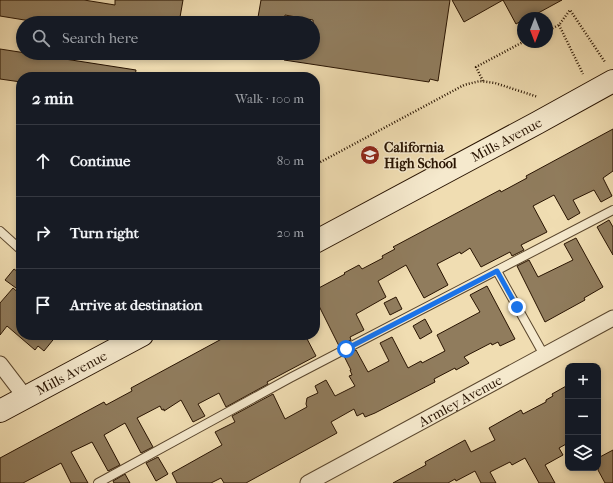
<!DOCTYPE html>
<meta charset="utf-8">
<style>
body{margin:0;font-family:"IM FELL French Canon",serif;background:#20242c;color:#f1f3f6}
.controls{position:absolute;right:12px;bottom:12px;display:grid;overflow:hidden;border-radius:8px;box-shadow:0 2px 6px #0003}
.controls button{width:36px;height:36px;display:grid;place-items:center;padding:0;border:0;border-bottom:1px solid #363941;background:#171b24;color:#f1f3f6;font:20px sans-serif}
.compass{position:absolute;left:517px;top:12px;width:36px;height:36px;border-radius:50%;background:#171b24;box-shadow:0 2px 6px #0003;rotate:180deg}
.stop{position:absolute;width:12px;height:12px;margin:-9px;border:3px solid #1a73e8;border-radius:50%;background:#fff}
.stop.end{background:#1a73e8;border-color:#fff;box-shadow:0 1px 4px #0008}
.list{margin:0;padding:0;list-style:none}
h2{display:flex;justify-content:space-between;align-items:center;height:52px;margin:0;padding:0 16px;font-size:17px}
h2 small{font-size:13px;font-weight:400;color:#9ea1a6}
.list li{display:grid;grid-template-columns:26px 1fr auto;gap:12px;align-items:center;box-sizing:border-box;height:72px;padding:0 16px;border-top:1px solid #363941}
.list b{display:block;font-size:15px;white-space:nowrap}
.list em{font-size:13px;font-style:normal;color:#9ea1a6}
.icon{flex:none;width:22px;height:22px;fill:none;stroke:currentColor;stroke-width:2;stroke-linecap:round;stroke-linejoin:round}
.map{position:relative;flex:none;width:613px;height:483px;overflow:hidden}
.search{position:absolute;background:#171b24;box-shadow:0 2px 6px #0003;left:16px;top:16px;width:304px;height:44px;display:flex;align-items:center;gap:10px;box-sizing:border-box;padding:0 14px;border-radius:22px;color:#9ea1a6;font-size:15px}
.panel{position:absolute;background:#171b24;box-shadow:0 2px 6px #0003;left:16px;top:72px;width:304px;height:268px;border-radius:16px}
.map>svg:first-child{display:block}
</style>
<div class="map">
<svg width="613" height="483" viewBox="0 0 613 483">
<rect width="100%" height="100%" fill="#f0ddb2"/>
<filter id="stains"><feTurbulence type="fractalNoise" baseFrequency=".005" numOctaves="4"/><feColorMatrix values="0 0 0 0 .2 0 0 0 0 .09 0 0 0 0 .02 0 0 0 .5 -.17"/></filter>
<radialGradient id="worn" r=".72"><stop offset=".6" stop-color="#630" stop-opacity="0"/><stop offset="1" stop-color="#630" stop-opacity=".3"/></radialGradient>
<g fill="#907c5d" stroke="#281301">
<polygon points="0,0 84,0 115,5 115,0 183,0 179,23 43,23 0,16"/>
<polygon points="261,0 450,0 438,81 430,79 429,82 284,60 285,53 313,53 313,20 285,15 284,23 257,23"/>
<polygon points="452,0 562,0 529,18 523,18 523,20 516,24 503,0 464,22"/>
<polygon points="0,49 136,70 135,77 21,77 21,82 0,79"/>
<polygon points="613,129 613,171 603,178 612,196 601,202 594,190 573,200 580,213 568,220 554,195 533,206 547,232 521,245 524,250 512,256 510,252 481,267 470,248 461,254 460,252 437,264 448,285 424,298 406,265 378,281 386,297 356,314 364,330 350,337 351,340 339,346 315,298 315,290 345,274 344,273 359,265 362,269 383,258 382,256 395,249 393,247 500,190 501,192 527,178 526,176"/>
<polygon points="609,220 613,227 613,255 597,227"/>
<polygon points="576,238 603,287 584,298 585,300 545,322 517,266 529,260 538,277 573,260 564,244"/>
<polygon points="14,269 21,274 21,282 16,288 5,280"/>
<polygon points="487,286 515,339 500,346 498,342 492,345 491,343 464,357 469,363 456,370 455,368 434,379 435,382 375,413 365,417 363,413 357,416 354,409 331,422 337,433 246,483 224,483 221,478 211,483 177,483 172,473 222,445 215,432 235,422 232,416 273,394 285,419 307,407 306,404 307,398 318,393 315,386 326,380 335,396 355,386 349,376 352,375 350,370 351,370 344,356 356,350 368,372 389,361 380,343 392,337 408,368 421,361 422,363 445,351 437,335 480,312 470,295"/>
<polygon points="13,288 21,295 21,335 57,335 44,351 38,346 35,350 7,326 0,335 0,303"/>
<polygon points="396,297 402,309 390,315 384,303"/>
<polygon points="425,319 432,332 420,339 413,326"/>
<polygon points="229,335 305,335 316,356 267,382 268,384 226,407 219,393 198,404 205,416 193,422 181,400 164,411 164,409 162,410 160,406 137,418 153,447 141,453 125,423 104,435 120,465 108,471 92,442 71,452 88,483 71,483 61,463 23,483 0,483 0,458 104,402 106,405 132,391 131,388"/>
<polygon points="568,385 568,443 559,448 563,455 545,465 555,483 539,483 525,458 512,465 510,462 490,472 496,483 481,483 475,471 456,481 455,479 448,483 393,483 426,465 425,462 465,440 471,452 495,440 489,428 521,410 523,414 546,402 546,400 553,396 552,394"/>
<polygon points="613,450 613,483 605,483 598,470 598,458"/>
<polygon points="158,457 168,474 156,481 146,463"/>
<polygon points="125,474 130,483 114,483 113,481"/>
</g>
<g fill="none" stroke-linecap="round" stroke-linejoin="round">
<g stroke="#5a462d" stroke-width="10">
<g id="service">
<polyline points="0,231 21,250"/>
<polyline points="497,271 544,355"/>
<polyline points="98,483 290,378 613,210"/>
</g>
</g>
<g stroke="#5a462d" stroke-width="17">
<g id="minor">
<polyline points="0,364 26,398"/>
<path id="s1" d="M308,483L613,318"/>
</g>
</g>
<g stroke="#281301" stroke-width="24">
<g id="secondary">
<path id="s2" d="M315,242L537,123L613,81"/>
<path id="s3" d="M0,411L142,335"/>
</g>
</g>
<g stroke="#281301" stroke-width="2.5" stroke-dasharray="1 2" stroke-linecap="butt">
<polyline points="559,25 583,74"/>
<polyline points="547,31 559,25 570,10 605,62"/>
<polyline points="483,81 476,67 523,42"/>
<polyline points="315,165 464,85 480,81 495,83 538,97"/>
</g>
<use href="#service" stroke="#f5e9cd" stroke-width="8"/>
<use href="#minor" stroke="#f5e9cd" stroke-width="15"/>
<use href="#secondary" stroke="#f5e9cd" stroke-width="22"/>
</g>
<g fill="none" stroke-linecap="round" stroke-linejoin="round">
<polyline stroke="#1a73e8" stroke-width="5" points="346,349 497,271 517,307"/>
</g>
<defs>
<g id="school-disc" transform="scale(1)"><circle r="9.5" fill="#8f2418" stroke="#f5e9cd"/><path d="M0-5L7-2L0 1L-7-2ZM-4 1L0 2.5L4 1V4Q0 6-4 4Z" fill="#fff"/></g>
</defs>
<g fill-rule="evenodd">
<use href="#school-disc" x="370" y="155"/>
</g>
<g text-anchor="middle" stroke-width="3" stroke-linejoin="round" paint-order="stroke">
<g font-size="14" fill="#281301" stroke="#f5e9cd">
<text dy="5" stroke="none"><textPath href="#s2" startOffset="217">Mills Avenue</textPath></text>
<text dy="5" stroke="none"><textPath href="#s3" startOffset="81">Mills Avenue</textPath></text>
<text dy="5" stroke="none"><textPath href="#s1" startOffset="173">Armley Avenue</textPath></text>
</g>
<g font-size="14" font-weight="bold" fill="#281301" stroke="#f5e9cd" text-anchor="start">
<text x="384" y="152">California<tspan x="384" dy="16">High School</tspan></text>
</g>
</g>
<rect width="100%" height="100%" filter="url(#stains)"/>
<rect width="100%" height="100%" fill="url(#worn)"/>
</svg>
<div class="controls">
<button>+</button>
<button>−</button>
<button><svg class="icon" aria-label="layers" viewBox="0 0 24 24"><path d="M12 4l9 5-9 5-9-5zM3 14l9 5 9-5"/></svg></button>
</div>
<svg class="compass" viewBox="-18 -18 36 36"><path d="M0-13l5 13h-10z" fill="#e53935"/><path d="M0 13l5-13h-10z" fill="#9ea1a6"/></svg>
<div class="stop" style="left:346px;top:349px"></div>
<div class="stop end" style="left:517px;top:307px"></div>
<div class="search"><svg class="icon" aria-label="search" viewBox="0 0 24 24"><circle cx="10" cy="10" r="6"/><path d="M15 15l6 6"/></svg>Search here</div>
<section class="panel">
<h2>2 min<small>Walk · 100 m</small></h2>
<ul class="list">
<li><svg class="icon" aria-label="ahead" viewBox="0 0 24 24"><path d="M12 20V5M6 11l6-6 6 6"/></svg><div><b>Continue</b></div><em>80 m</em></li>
<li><svg class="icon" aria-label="right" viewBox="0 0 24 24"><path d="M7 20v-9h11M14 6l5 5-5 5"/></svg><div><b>Turn right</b></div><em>20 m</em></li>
<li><svg class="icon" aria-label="arrive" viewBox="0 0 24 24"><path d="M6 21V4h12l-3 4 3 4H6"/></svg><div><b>Arrive at destination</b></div></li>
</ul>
</section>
</div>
